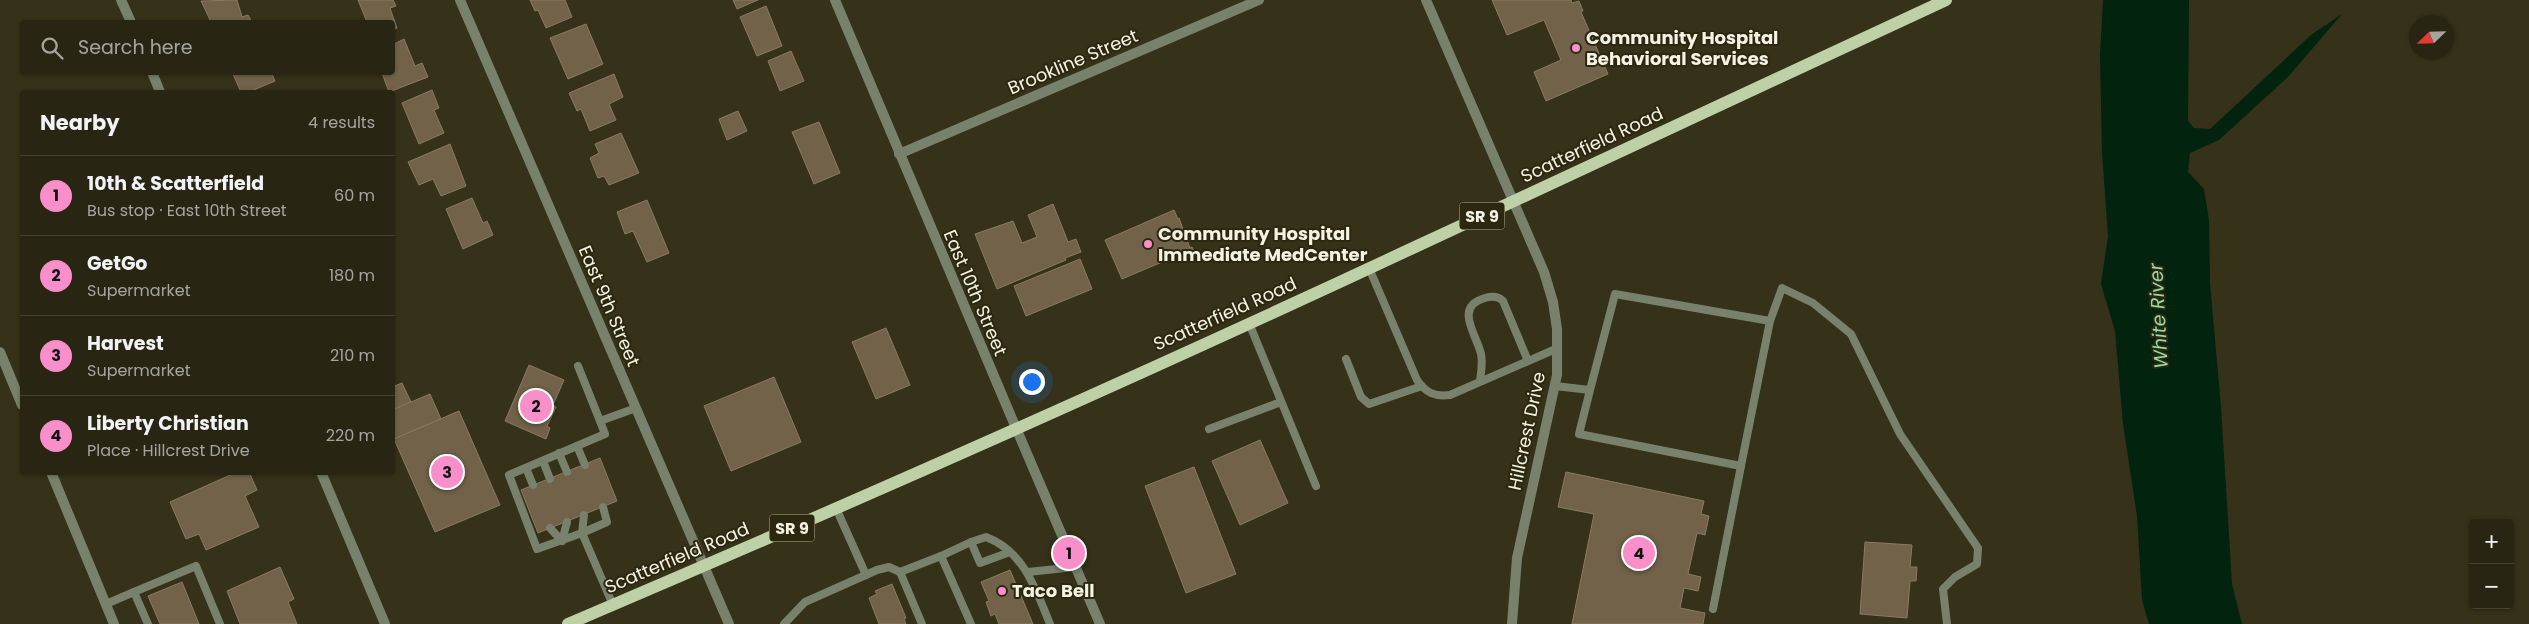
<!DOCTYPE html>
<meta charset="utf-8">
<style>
body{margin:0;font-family:Poppins,sans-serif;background:#302e1c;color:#f1f3f6}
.controls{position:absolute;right:15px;bottom:15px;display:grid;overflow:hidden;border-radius:5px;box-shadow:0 1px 4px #0004}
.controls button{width:45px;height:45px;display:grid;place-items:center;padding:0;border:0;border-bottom:1px solid #444333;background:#282613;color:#f1f3f6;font:25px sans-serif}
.compass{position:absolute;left:2409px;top:15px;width:45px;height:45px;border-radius:50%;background:#282613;box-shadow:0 1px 4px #0004;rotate:247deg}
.you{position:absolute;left:1031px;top:381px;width:18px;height:18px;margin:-12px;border:4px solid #fff;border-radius:50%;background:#1a73e8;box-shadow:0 0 0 8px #1a73e833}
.badge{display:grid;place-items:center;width:32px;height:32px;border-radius:50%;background:#f98fca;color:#111;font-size:16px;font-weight:700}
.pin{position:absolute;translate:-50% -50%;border:2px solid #fff;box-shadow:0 1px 5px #0006}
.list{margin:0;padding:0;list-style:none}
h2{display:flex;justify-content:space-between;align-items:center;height:65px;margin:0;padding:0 20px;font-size:21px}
h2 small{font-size:16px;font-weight:400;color:#a5a5a0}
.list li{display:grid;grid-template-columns:32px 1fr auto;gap:15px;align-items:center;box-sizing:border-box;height:80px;padding:0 20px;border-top:1px solid #444333}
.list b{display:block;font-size:19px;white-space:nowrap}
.list p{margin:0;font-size:16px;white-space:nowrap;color:#a5a5a0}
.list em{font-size:16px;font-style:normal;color:#a5a5a0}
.icon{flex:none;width:28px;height:28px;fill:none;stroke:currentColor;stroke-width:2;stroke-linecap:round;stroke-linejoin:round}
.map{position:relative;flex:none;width:2529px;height:624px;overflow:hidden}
.search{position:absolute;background:#282613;box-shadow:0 1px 4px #0004;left:20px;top:20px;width:375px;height:55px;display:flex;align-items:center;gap:12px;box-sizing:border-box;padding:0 18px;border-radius:5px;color:#a5a5a0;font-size:19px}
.panel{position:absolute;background:#282613;box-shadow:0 1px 4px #0004;left:20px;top:90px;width:375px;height:385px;border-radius:5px}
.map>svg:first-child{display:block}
</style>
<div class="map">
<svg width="2529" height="624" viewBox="0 0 2529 624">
<rect width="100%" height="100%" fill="#353219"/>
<polygon fill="#02230d" points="2103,0 2189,0 2188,121 2194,128 2210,129 2311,35 2342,14 2288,77 2219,140 2190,153 2188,172 2204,189 2209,220 2210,283 2221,407 2232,584 2242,624 2149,624 2142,600 2137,516 2123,424 2115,331 2101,284 2108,236 2102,152 2100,56"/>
<g fill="#716249" stroke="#8a7b61">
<polygon points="237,0 242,17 248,15 252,22 211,22 201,1"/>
<polygon points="358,0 393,0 396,6 390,8 397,28 392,30 392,22 367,22"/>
<polygon points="530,0 565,0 572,17 546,28 538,10 535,11"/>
<polygon points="733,0 758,0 737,9"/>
<polygon points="1492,0 1571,0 1572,3 1579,1 1583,11 1581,12 1608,74 1546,101 1534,72 1561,60 1544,20 1507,35"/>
<polygon points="766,6 782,46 757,56 740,17"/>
<polygon points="586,24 603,64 568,79 550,38"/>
<polygon points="404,39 415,66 422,63 428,77 389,92 382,73 392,72 392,45"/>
<polygon points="791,51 804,81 780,91 768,61"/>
<polygon points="232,72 271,72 275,81 249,92 241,92"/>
<polygon points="614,74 623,97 609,104 616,120 590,131 581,109 577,111 569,93"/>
<polygon points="432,90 439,108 434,110 444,133 419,144 402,103"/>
<polygon points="738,111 747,131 727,140 719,119"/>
<polygon points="819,122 840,173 814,184 792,132"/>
<polygon points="621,133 639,173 609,185 604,176 598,178 590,158 599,153 595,144"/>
<polygon points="450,144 466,186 441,196 433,179 419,185 408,162"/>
<polygon points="472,198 483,223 487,221 493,235 463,249 446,209"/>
<polygon points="647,200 669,253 647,262 633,231 625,234 617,212"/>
<polygon points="1053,204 1068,242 1076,239 1081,252 1065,258 1066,260 997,289 975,234 1013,221 1022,243 1037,237 1028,215"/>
<polygon points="1174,210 1178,219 1179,218 1190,248 1192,247 1195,253 1183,258 1181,254 1122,279 1105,240"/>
<polygon points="1080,259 1092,289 1026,316 1014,286"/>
<polygon points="886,328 910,385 876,399 852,342"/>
<polygon points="529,365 564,380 553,405 556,407 547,426 550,428 546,439 505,421"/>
<polygon points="774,377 801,442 731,471 704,406"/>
<polygon points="402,383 411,402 392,410 392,387"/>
<polygon points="430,394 441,419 394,439 392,410"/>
<polygon points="459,411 500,505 435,532 394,439"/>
<polygon points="1260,440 1288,503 1240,525 1212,461"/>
<polygon points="600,458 617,501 538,533 521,490"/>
<polygon points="1194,467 1236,574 1186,593 1145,486"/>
<polygon points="237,472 249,472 257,490 245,496 259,527 206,550 199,534 186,539 170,502"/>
<polygon points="1566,472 1704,501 1701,514 1709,516 1705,535 1697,533 1688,574 1701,577 1698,591 1684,588 1680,608 1705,613 1703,624 1572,624 1594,514 1558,507"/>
<polygon points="1865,542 1912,545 1910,567 1917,567 1916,581 1910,581 1907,618 1860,614"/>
<polygon points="280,567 294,599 288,602 297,624 240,624 227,591"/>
<polygon points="1010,570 1033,624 999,624 995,614 991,616 986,602 989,601 981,582"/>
<polygon points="182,582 199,624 160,624 148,596"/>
<polygon points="892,584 906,618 904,619 906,624 879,624 869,598 877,594 875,591"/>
</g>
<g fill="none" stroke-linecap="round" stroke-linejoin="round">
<g stroke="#77816c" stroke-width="8">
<path d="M1369,268L1417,380C1426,393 1435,397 1450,395L1558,348"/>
<polyline points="1770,321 1782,288 1813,303 1851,334 1900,434 1978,548 1977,564 1955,577 1943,589 1947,624"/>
<polyline points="1249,323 1316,486"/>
<polyline points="1346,359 1361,397 1369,404 1422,386"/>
<polyline points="578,366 600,421 636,408"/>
<path d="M1480,381C1481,373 1483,363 1481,354C1477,335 1453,307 1485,298C1492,296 1498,296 1503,301L1528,361"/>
<polyline points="1555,386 1590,390 1579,434 1741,466 1770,321 1615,294 1590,390"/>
<polyline points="600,421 605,434 509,475 537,549 582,533 613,605"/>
<polyline points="1209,429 1281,402"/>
<polyline points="577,446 585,465"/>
<polyline points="559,453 567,472"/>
<polyline points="543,461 550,479"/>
<polyline points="526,468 533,485"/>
<polyline points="836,508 866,575"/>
<polyline points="550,528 562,541"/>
<polyline points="582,533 607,522 603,507"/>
<polyline points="582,533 584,515"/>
<polyline points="562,541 567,522"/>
<path d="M1010,552L980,563L971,542L986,537C1024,551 1036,590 1050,624"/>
<polyline points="1028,572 1075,567"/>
<polyline points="106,604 134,592"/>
<polyline points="1713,609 1741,466"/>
<polyline points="148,624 134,592 196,566 220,624"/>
<polyline points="784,624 805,602 877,570 889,567 900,572"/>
<polyline points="922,624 900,572 941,556"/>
<polyline points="971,624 941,556 971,542"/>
</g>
<g stroke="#77816c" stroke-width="10">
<polyline points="460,0 729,624"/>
<polyline points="1426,0 1544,272 1553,302 1557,329 1557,375 1517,558 1512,624"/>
<polyline points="899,154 1259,0"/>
<polyline points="0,352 22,405"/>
<polyline points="1016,428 1100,624"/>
<polyline points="51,472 114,624"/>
</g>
<g stroke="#77816c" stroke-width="10">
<polyline points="121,0 131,22"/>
<polyline points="835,0 1016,428"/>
<polyline points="152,72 160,92"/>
<polyline points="321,472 385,624"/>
</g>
<path stroke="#bdd0a6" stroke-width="12" d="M568,624C852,503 1135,378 1415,247C1592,165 1768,81 1946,0"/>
</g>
<g fill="#f98fca" stroke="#2b280f" stroke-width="2">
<circle cx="1576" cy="48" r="5"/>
<circle cx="1148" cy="244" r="5"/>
<circle cx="1002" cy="591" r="5"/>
</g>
<g text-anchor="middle" stroke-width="4" stroke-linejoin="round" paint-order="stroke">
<g fill="#2b280f" stroke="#b8b6a3" stroke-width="1">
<rect x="1459.5" y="202.5" width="45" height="27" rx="4"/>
<rect x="769.5" y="514.5" width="45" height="27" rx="4"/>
</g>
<g font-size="16" font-weight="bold" fill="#f4f3e3">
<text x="1482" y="222">SR 9</text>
<text x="792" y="534">SR 9</text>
</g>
<g font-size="18" font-weight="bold" fill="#f4f3e3" stroke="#2b280f" text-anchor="start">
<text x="1586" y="44">Community Hospital<tspan x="1586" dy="21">Behavioral Services</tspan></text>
<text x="1158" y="240">Community Hospital<tspan x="1158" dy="21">Immediate MedCenter</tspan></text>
<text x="1012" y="597">Taco Bell</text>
</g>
<g font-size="18" fill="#f4f3e3" stroke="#2b280f">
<text transform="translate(1073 62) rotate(-23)" y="6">Brookline Street</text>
<text transform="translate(1592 145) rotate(-25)" y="6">Scatterfield Road</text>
<text transform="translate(975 293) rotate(67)" y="6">East 10th Street</text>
<text transform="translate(609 306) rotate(67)" y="6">East 9th Street</text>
<text transform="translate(1225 314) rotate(-24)" y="6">Scatterfield Road</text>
<text transform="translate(1527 431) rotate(-78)" y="6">Hillcrest Drive</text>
<text transform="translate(677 558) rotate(-23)" y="6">Scatterfield Road</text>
</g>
<g font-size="19" font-style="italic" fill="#95dba6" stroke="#2b280f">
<text transform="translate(2158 316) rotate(-93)" y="7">White River</text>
</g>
</g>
</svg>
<div class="controls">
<button>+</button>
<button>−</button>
</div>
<svg class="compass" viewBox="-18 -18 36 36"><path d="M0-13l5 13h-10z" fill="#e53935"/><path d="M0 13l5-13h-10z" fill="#a5a5a0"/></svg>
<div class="you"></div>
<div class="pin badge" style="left:1069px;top:553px">1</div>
<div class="pin badge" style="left:536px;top:406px">2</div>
<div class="pin badge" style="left:447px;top:472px">3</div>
<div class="pin badge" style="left:1639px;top:553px">4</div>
<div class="search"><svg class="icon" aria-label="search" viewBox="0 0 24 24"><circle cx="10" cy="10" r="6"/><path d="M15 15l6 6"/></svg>Search here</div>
<section class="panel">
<h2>Nearby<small>4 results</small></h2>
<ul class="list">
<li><span class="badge">1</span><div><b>10th &amp; Scatterfield</b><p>Bus stop · East 10th Street</p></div><em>60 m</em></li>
<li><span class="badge">2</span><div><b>GetGo</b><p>Supermarket</p></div><em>180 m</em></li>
<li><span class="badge">3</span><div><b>Harvest</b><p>Supermarket</p></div><em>210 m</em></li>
<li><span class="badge">4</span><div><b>Liberty Christian</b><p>Place · Hillcrest Drive</p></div><em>220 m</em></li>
</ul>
</section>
</div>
